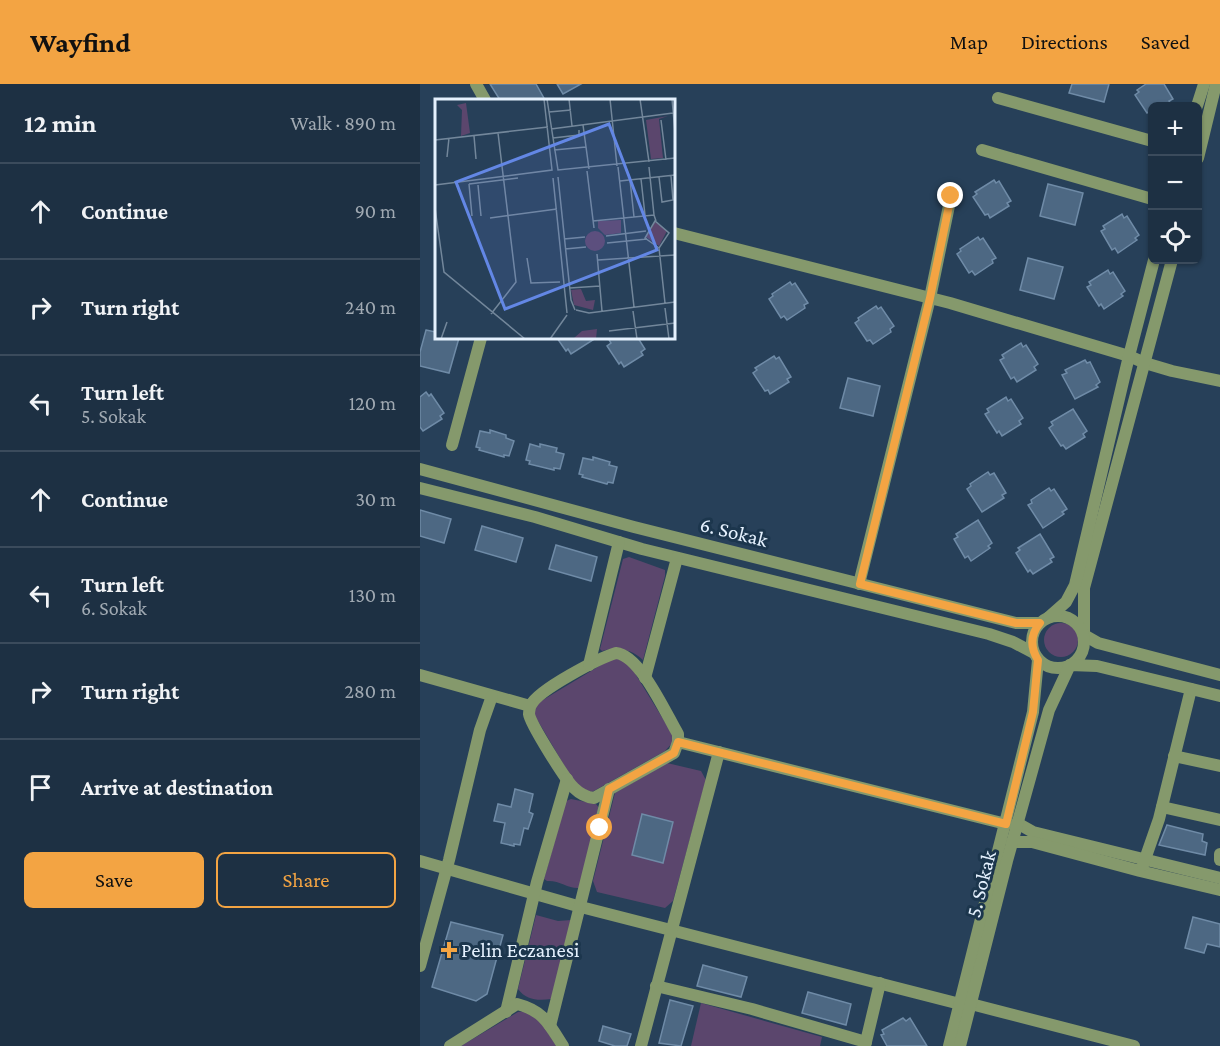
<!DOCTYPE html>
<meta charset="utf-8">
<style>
body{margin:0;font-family:"Crimson Pro",serif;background:#25384a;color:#f1f3f6}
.controls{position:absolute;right:18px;top:18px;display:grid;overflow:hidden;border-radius:9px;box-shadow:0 2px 4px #0004}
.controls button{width:54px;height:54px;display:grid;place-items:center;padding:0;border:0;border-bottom:2px solid #3b4b5c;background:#1d3043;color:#f1f3f6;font:30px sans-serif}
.stop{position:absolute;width:18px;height:18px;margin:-14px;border:4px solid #f3a443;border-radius:50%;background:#fff}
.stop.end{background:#f3a443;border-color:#fff;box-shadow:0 2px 6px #0008}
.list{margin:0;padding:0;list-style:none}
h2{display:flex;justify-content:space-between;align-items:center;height:78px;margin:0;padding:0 24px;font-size:26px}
h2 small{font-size:20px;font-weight:400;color:#a0a9b2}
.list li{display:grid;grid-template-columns:39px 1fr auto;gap:18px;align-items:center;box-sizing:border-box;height:96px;padding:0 24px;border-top:2px solid #3b4b5c}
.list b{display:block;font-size:22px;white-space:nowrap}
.list p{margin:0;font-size:20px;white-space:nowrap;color:#a0a9b2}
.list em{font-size:20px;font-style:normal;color:#a0a9b2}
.actions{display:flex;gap:12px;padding:18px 24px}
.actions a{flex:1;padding:14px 0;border:2px solid #f3a443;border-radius:9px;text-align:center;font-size:21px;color:#f3a443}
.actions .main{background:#f3a443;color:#111}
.icon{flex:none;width:33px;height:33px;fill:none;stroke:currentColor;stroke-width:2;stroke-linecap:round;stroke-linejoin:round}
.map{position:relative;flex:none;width:800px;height:962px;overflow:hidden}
header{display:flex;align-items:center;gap:36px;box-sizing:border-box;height:84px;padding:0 30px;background:#f3a443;color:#111}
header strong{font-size:28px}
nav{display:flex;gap:33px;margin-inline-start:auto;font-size:21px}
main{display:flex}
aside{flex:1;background:#1d3043}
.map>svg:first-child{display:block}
</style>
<header>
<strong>Wayfind</strong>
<nav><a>Map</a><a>Directions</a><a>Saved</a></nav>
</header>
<main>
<aside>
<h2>12 min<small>Walk · 890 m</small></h2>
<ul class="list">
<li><svg class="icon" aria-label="ahead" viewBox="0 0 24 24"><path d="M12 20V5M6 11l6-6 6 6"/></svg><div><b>Continue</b></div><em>90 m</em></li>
<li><svg class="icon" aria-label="right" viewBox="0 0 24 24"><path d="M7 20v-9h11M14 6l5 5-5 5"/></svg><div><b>Turn right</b></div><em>240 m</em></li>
<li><svg class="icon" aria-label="left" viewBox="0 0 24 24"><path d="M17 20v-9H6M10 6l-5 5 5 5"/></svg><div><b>Turn left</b><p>5. Sokak</p></div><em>120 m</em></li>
<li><svg class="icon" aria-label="ahead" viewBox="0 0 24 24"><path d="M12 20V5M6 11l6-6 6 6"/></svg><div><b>Continue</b></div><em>30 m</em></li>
<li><svg class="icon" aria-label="left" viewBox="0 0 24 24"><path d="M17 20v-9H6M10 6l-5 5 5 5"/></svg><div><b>Turn left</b><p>6. Sokak</p></div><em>130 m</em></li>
<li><svg class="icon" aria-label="right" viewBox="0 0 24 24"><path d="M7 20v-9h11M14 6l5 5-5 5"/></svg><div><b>Turn right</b></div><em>280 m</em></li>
<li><svg class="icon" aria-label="arrive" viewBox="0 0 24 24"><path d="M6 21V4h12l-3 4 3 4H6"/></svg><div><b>Arrive at destination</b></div></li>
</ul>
<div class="actions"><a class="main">Save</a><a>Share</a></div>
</aside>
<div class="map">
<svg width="800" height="962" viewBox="0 0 800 962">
<rect width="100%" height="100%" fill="#274059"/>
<g fill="#5b466d">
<path d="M209,473L245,486V492L223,576C211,565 198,563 182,567L180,565L203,475Z"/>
<circle cx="641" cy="556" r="17"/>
<polygon points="199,573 208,578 251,648 254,657 245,667 172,708 157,703 118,637 112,627 113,622 191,575"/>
<polygon points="247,679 281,687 286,696 253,817 245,824 177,808 173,797 195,709"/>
<path d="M151,715L176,720L179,724L159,804C149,805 139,796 127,797L124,795L146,717Z"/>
<path d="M116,831L138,837L151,836L131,915C118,917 106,916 98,905Z"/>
<polygon points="281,919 402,953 400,962 271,962"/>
<polygon points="106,927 119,934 136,962 41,962 98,928"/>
</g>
<g fill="#4d6883" stroke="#6f8ba7" stroke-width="1.5">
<polygon points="70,0 116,0 125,16 80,16"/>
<polygon points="137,0 161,0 143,10"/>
<polygon points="652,0 689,0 684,18 649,9"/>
<polygon points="726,0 744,0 753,15 749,17 751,20 747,22 732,22 732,26 727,29 715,11 719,8 717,6"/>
<polygon points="574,96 576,99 579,97 591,117 587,119 589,122 570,134 568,130 565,131 553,113 557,110 555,108"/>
<polygon points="628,100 663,109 655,141 620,132"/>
<polygon points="702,130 704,134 707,132 719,151 715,154 717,156 698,169 695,164 692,166 681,147 685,145 683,142"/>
<polygon points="558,153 560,156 563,154 576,174 572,176 573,179 555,191 552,187 549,189 537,170 541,167 540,165"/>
<polygon points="608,174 643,183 634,215 600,206"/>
<polygon points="688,186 690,190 693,188 705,207 701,210 703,212 684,225 681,220 679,222 667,203 671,201 669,198"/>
<polygon points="370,198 372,201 375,199 388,219 384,221 385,224 367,236 364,232 361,234 349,215 353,212 352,210"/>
<polygon points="456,222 458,225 461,223 474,242 470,245 471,248 453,260 450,256 447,257 435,239 439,236 438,234"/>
<polygon points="6,246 16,248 16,254 39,254 29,289 0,282 0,268"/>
<polygon points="137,254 176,254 151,270 148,265 146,267"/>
<polygon points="188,254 218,254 225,265 221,268 223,271 204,283 201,278 199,280 187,262 191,259"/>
<polygon points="601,259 603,263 606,261 618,280 614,283 616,286 597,298 594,293 591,295 580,276 584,274 582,271"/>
<polygon points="354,272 356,275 359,273 371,293 367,295 369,298 350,310 348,306 345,307 333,289 337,286 335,284"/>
<polygon points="665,276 667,279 670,278 680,298 676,301 678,303 655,315 642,291 647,289 645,286"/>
<polygon points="428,294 460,302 453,332 420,324"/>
<polygon points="6,308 9,312 11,310 24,329 20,332 22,335 3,347 0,343 0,313"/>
<polygon points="586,313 588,317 591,315 603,334 599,337 601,340 582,352 579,347 577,349 565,330 569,328 567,325"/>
<polygon points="653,325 667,347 663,350 665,353 646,365 643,361 641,362 629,344 633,341 631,338"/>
<polygon points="70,346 86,351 86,354 94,357 89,372 84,371 84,373 59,366 60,364 56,363 60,347 70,349"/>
<polygon points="110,360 120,363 120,360 137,364 136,368 144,370 140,385 134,384 134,386 109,380 110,377 106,376"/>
<polygon points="173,373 190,378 189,381 197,383 193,399 188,398 187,400 162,393 163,391 159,390 163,374 173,376"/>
<polygon points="568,388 570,391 574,389 586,409 582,411 584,414 562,428 547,405 551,402 550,400"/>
<polygon points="629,404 631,407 634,405 647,425 642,428 644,430 623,444 608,421 612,419 611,416"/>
<polygon points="0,426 31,435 24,459 0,452"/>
<polygon points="558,436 572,459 568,462 570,464 551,477 548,472 545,474 534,455 538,453 536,450"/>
<polygon points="62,442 103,454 96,478 55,466"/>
<polygon points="620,450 634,473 630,475 632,478 613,490 610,486 608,488 596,469 600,466 598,464"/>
<polygon points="136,461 177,473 171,497 129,485"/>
<polygon points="95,705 113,710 109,728 113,730 108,745 104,744 100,761 94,760 94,762 81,759 85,739 74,737 78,720 91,723"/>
<polygon points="222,730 253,738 243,779 212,771"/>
<polygon points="747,741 783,750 782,757 787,759 785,771 739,761"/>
<polygon points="773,833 800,840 800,863 787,860 784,869 765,864"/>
<polygon points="31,838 83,851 67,910 56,917 12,903"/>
<polygon points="283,881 327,893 321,913 277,902"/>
<polygon points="388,908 431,920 426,941 382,929"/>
<polygon points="250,916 273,922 261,962 239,959"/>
<polygon points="483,934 486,937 490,934 507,962 467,962 461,951 464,950 462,946"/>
<polygon points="183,942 211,950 207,962 195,962 179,957"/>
</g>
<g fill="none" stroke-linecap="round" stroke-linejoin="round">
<g stroke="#85996c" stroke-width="12">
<polyline points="56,0 65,16"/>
<polyline points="578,14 732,57"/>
<polyline points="777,22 784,0"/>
<polyline points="562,66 732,115"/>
<polyline points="778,74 796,0"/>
<polyline points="254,149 530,219 709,272 725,279 752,287 800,297"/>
<polyline points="752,176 664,504 664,551 678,559 800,591"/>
<polyline points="32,361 61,254"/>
<polyline points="0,385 214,443 596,539 620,539"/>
<polyline points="0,404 115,433 222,465 569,550 593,558 614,569"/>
<polyline points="439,500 510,214 531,112"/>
<circle cx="638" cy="558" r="26"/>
<polyline points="629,533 646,518 655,501 709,272 734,176"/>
<path d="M196,569C220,571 246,630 258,650V658L254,669L174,714C165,713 160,710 154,704C146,697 110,639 109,630C109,628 110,622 111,621C118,606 179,574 196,569Z"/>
<polyline points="169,581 199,458"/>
<polyline points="0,591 110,622"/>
<polyline points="225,594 257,474"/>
<polyline points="258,658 586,740"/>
<polyline points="754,672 800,682"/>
<polyline points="742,723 800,736"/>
<polyline points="597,739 613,748 800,794"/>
<polyline points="592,758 612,758 720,787 800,806"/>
<polyline points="800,770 800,776"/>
<polyline points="0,777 161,823 540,920"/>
<polyline points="723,781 739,735 771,605"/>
<polyline points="0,882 29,776 60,646 72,612"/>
<polyline points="236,902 332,925 446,958"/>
<polyline points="551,920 714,962"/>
<polyline points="86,928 117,798 147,695"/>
<polyline points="130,942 189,705"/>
<path d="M30,962L97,920C124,927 129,940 143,962"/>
<polyline points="221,962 299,668"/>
<polyline points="445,962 460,899"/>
<polyline points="529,962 613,628 618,576"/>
<polyline points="540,962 587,777 629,626 650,581 677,582 800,612"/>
</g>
</g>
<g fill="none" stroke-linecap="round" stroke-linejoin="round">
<path stroke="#f3a443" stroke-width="8" d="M180,744L189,705L254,669L258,658L586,740L613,628L618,576C610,563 610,551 620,539H596L440,500L510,214L531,112"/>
</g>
<path fill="#f3a443" stroke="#1c364d" stroke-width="2" d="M26 857h6v6h6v6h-6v6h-6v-6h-6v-6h6z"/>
<g text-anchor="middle" stroke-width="6" stroke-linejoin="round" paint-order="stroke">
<g font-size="21" fill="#e5f1fe" stroke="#1c364d">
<text transform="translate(314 448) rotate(14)" y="7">6. Sokak</text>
<text transform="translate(561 800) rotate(-76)" y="7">5. Sokak</text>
</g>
<g font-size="21" fill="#e5f1fe" stroke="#1c364d" text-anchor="start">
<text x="41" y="873">Pelin Eczanesi</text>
</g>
</g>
<g transform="translate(15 15)">
<rect width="240" height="240" fill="#274059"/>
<path d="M31,4L35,34L26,37L27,11L22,6ZM233,17L224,20L228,59L216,60L211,21ZM186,121V134L170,136L163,129V122ZM220,123L232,132L224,147L211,138ZM150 142a10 10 0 1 1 20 0a10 10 0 1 1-20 0ZM146,190L151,202L160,201L158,211L139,206L136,191ZM162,230L161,240L139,239L147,232Z" fill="#5b466d"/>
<path fill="none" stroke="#73879b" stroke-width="1.5" d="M112,0L123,71L240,59M134,0L137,27M175,0L182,67M205,0L214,63M237,0L240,33M114,13L136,11M226,21L231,61M148,26L154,70M116,30L238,14M39,37L41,60M118,39L144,36V31M0,41L113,28M119,51L151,48M12,58L14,39M183,68L199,208M214,68L219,116M152,72L159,129M123,78L136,201L140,211M224,78L227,103L238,101L236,77M118,79L132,214M206,80L210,116M195,81L199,118M185,82L240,76M34,85L83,79M34,85L37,117M0,86L117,71L109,0M43,86L46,117M0,109L9,173L90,240M55,119L122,110M158,122L219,116L221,122M171,137L211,132M129,140L150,138M172,144L212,140M224,149L210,139L220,122L234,134L224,149L230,204M130,150L151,148M162,155L167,212M92,159L96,184L125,183M163,161L240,156M135,189L165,187M230,209L234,240M141,211L154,214L240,203M198,212L202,240M56,215L81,183L63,34M174,232L240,224M6,240L12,223M115,240L132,216"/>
<path fill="#6387e5" fill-opacity="0.15" stroke="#6387e5" stroke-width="3" d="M174,25L222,151L70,210L21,83Z"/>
<rect width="240" height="240" fill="none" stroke="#e5f1fe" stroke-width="3"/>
</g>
</svg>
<div class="controls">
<button>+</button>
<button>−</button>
<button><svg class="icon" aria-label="locate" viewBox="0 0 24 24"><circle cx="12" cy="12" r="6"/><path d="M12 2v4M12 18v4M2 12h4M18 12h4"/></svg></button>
</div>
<div class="stop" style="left:180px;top:744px"></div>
<div class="stop end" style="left:531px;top:112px"></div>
</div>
</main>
